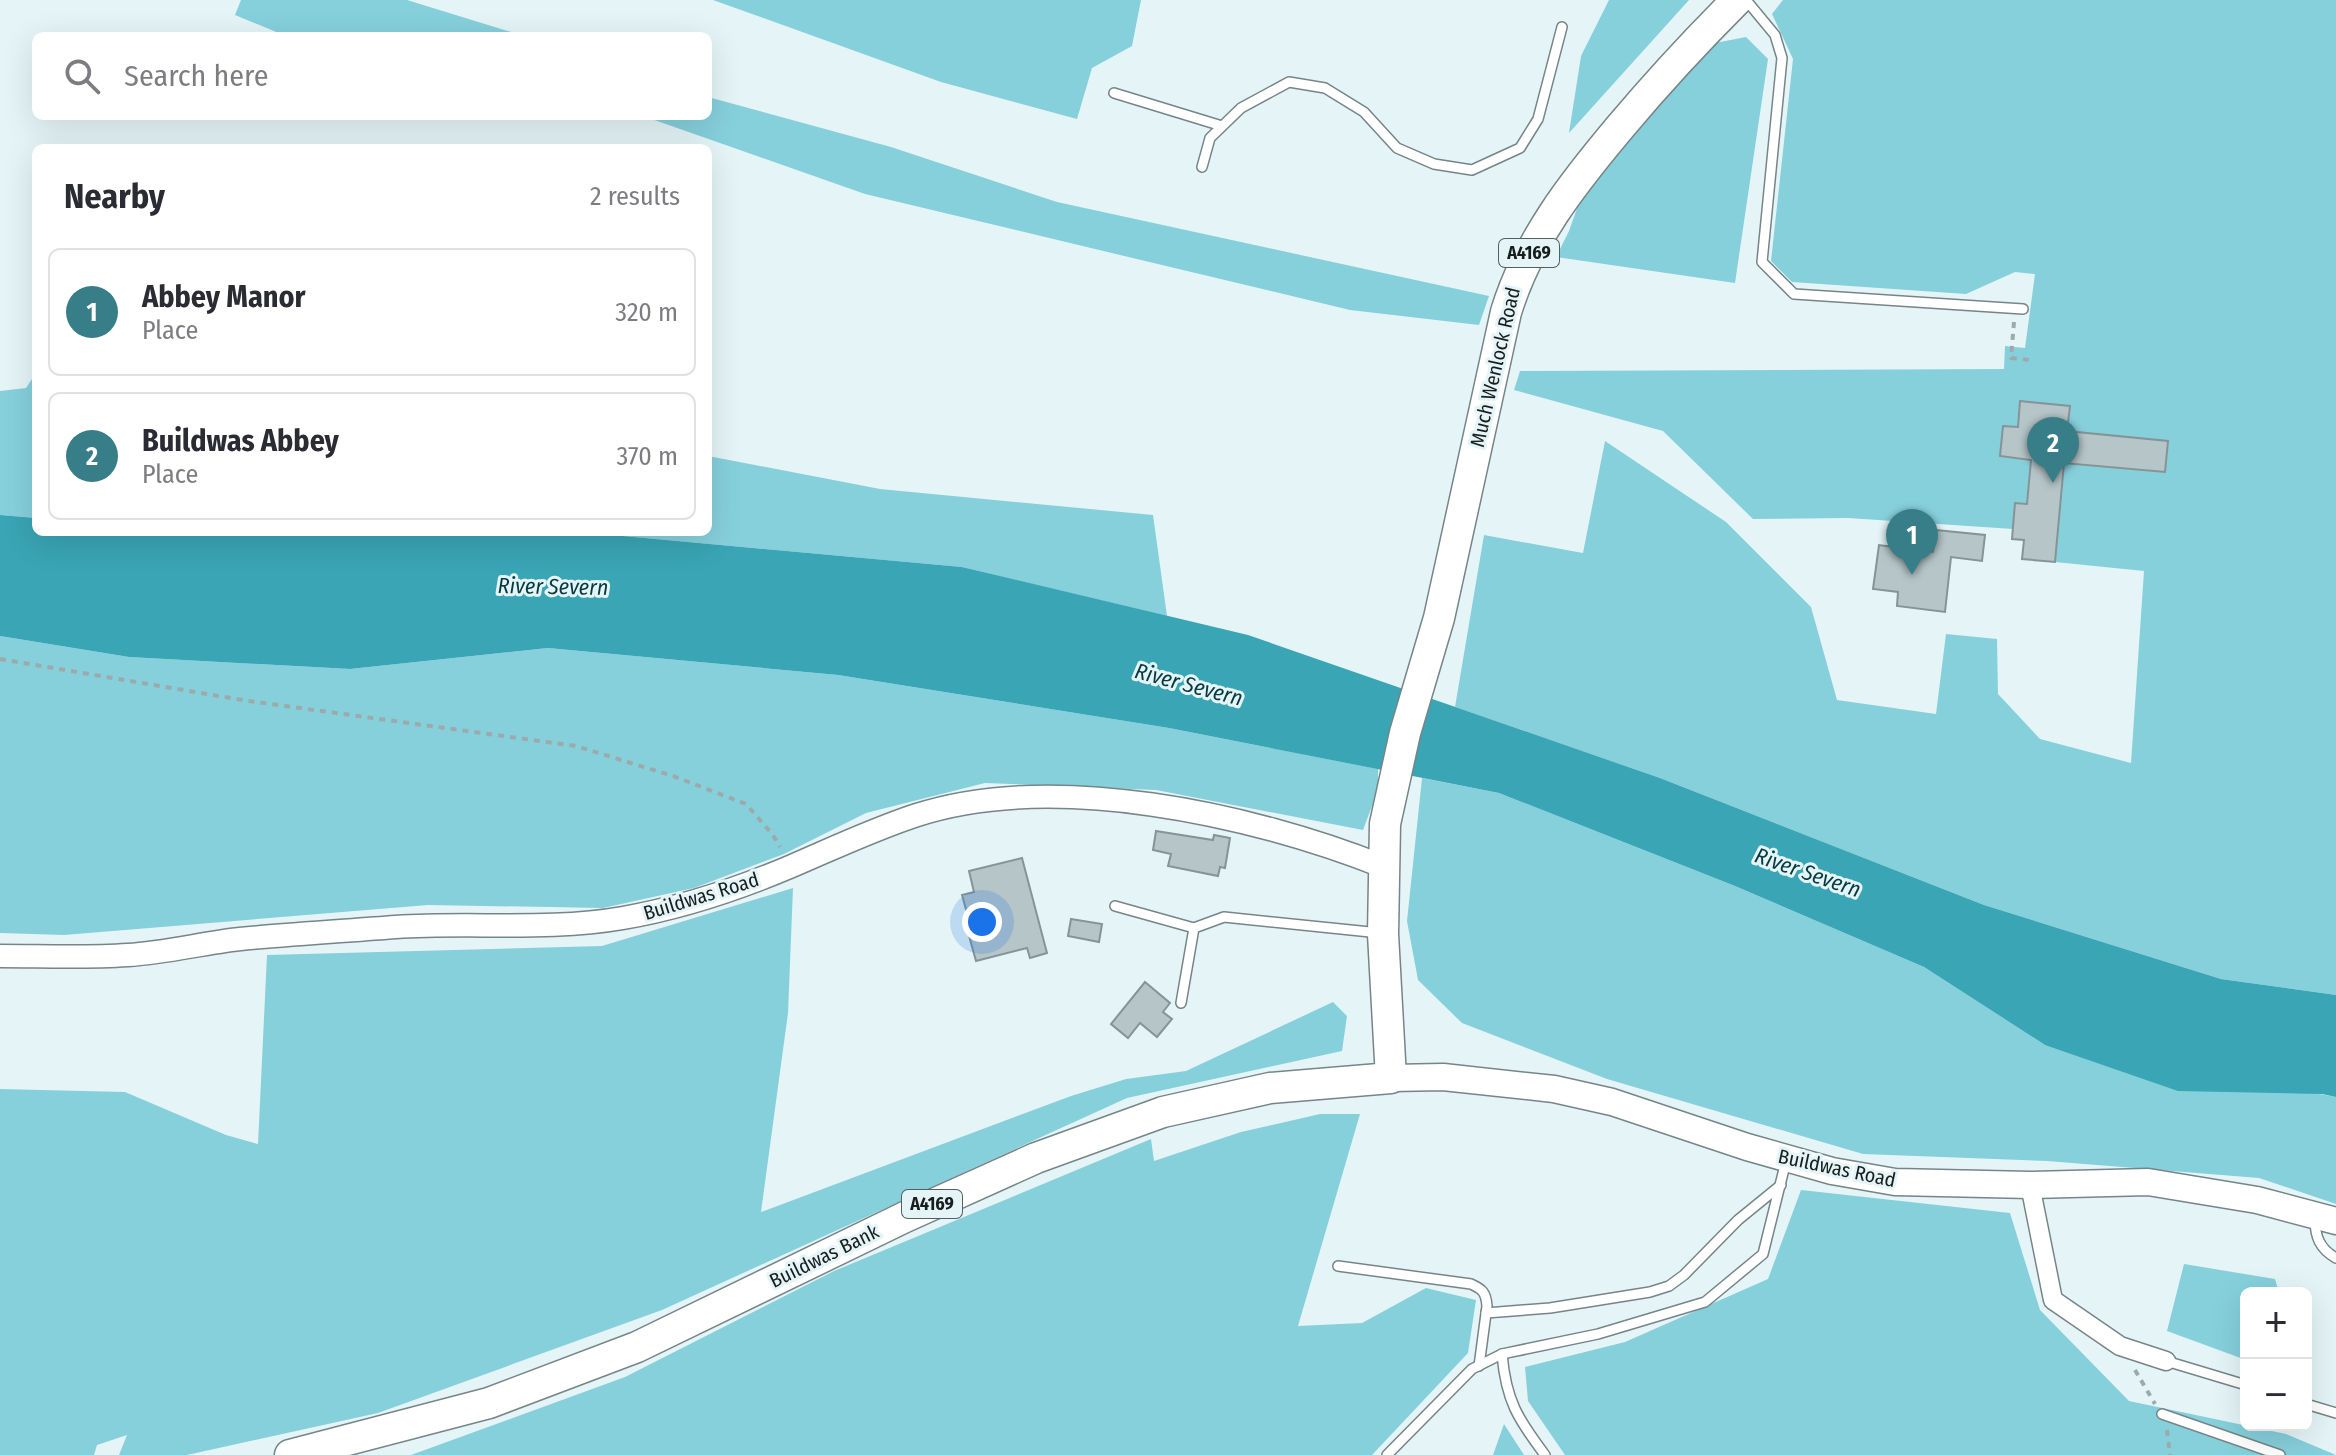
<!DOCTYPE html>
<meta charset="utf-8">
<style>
body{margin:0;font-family:"Fira Sans Condensed",sans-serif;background:#f7f7f7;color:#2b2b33}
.controls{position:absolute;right:24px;bottom:24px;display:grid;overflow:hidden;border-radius:12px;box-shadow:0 8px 32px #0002}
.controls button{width:72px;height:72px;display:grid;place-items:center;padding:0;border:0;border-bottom:2px solid #e1e1e2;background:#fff;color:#2b2b33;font:40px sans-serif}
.you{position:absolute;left:982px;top:922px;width:28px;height:28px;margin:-20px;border:6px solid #fff;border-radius:50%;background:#1a73e8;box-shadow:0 0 0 12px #1a73e833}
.badge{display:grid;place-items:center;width:52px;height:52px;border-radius:50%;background:#377e89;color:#fff;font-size:26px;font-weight:700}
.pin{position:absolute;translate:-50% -66px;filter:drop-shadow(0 2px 4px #0008)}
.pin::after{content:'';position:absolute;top:42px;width:28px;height:24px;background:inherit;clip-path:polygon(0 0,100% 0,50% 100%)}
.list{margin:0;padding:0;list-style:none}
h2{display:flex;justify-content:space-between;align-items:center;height:104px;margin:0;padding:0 32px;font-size:34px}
h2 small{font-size:26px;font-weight:400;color:#7c7c81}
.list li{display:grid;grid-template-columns:52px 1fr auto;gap:24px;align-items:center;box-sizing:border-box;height:128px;margin:0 16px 16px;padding:0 16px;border:2px solid #e1e1e2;border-radius:12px}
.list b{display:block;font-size:30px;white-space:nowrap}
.list p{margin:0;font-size:26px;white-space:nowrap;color:#7c7c81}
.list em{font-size:26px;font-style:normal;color:#7c7c81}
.icon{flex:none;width:44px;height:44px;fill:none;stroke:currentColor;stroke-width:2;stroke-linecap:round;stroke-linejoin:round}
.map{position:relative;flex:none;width:2336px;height:1455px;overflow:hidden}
.search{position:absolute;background:#fff;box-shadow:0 8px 32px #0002;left:32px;top:32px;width:680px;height:88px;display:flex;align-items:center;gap:20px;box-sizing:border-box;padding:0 28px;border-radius:12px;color:#7c7c81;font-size:30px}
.panel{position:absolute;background:#fff;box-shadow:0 8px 32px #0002;left:32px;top:144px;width:680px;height:392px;border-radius:12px}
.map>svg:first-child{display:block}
</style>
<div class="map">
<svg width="2336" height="1455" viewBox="0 0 2336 1455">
<rect width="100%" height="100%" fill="#e5f5f7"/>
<g fill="#86d0dc">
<polygon points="241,0 407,0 524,36 286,36 235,15"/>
<polygon points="713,0 1141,0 1132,46 1092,68 1077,119 941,82"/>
<polygon points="1609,0 1689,0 1569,133 1581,56"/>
<polygon points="1783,0 2336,0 2336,995 2221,979 1984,905 1660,778 1455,707 1484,535 1583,553 1605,441 1726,522 1811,607 1837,700 1936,714 1946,634 1997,639 1998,694 2040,739 2131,763 2144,571 2055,562 2064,463 2031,460 2027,504 2013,529 1848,518 1753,519 1663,431 1514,390 1520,371 2004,369 2005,346 2025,348 2035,274 2015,272 1966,294 1792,282 1771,261 1793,59 1772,14"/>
<polygon points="1746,37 1768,59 1735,283 1556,257 1569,231 1580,200 1626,143 1715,43"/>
<polygon points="708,97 891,147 1057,202 1489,296 1479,325 1350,310 865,194 643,116 708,116"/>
<polygon points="36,373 36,518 0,515 0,391 26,388"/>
<polygon points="708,456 880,489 1153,515 1167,616 962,567 623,536 490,532 708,532"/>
<polygon points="0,636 129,657 350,669 548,648 838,675 1169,728 1378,769 1378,790 1363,830 1156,790 985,783 866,813 784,854 694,888 603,908 428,905 64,935 0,933"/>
<polygon points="1422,778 1499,793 1735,886 1924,967 2045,1045 2336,1097 2336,1204 2259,1178 2047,1161 1863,1154 1607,1079 1462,1023 1418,980 1407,921"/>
<polygon points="793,888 788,1013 761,1212 1071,1096 1126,1079 1186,1071 1333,1002 1347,1016 1342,1051 1127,1098 662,1310 378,1413 187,1455 119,1455 127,1435 97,1445 94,1455 0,1455 0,1089 125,1092 226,1135 258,1144 267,955 602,946"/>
<polygon points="1320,1114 1360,1114 1298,1326 1362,1323 1426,1288 1476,1300 1468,1353 1372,1455 411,1455 625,1377 834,1271 1151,1139 1154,1161 1241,1132"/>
<polygon points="1801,1190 2010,1213 2040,1310 2129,1401 2286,1434 2336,1455 1565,1455 1528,1401 1525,1367 1625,1342 1768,1279"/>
<polygon points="2184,1264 2275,1279 2279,1293 2246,1293 2246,1360 2167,1331"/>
<polygon points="1504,1424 1524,1455 1493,1455"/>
</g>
<polygon fill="#39a5b5" points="0,515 36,518 36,532 489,532 623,536 962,567 1248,635 1660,778 1984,905 2221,979 2336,995 2336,1097 2322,1094 2178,1091 2045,1045 1924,967 1735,886 1499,793 1169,728 838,675 548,648 350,669 129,657 0,636"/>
<g fill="#b6c5c8" stroke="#859496" stroke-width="2">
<polygon points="2020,401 2070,406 2067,431 2168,441 2165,472 2064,463 2055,562 2022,559 2024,540 2012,539 2015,503 2027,504 2031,460 2000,456 2003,426 2018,427"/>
<polygon points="1936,530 1985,535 1982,561 1951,557 1945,612 1897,606 1898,592 1873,589 1879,545 1933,552"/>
<polygon points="1156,831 1213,840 1214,835 1230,838 1225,868 1220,867 1218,876 1168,866 1171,854 1153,850"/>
<polygon points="1022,858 1047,953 1030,958 1027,948 976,961 966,925 970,924 962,895 974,892 969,871"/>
<polygon points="1071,919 1102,924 1099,942 1068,936"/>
<polygon points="1145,982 1170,1003 1163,1012 1172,1019 1157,1037 1140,1023 1128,1038 1111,1024"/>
</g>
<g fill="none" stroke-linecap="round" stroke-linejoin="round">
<g stroke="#768587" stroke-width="12">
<g id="service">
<polyline points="1746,0 1775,35 1782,58 1762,262 1794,294 2023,309"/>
<polyline points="1114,93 1222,126"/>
<polyline points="1202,167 1210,138 1241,108 1289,82 1325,88 1364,112 1397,148 1434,164 1472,170 1520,148 1538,119 1562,27"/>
<polyline points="1115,906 1194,928"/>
<polyline points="1181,1003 1194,928 1224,917 1380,933"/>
<path d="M2315,1219C2315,1237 2320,1249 2336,1258"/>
<path d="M1338,1266L1471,1284C1482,1289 1486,1292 1487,1306L1479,1366"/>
<polyline points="1486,1313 1550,1308 1650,1292 1669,1286 1684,1275 1738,1220 1781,1185"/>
<polyline points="2166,1361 2246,1385"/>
<polyline points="2306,1404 2336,1413"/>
<polyline points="2162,1414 2280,1455"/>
<polyline points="1387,1455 1472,1369 1502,1354"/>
<path d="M1545,1455C1518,1419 1506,1401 1502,1354L1598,1334L1705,1302L1763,1254L1786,1161"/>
</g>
</g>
<g stroke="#768587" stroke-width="21">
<polyline id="minor" points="2030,1185 2053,1300 2120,1346 2166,1361"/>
</g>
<g stroke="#768587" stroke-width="25">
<path id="tertiary" d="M0,956C42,956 86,958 128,955C165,953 203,943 240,939C292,934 344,931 396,927C472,922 548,931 623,918C681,908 738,889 792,866C834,848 874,829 917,815C1054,771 1251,814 1382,866"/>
</g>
<g stroke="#768587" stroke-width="29">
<polyline id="secondary" points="1391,1078 1443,1077 1554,1089 1612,1102 1747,1147 1832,1171 1895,1182 2030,1185 2148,1182 2257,1200 2336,1221"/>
</g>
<g stroke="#768587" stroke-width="33">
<path id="primary" d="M290,1455L489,1403L637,1347L905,1217L1036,1158L1163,1112L1270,1088L1391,1078L1383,934L1385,824L1405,733L1439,618L1506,312C1528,240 1573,183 1621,126C1658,82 1696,41 1737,0"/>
</g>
<g stroke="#9daaab" stroke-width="4" stroke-dasharray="6 6" stroke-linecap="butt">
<polyline points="2014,322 2011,358 2030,360"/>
<polyline points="0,659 249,701 576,746 673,776 746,804 773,835 780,847"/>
<polyline points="2135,1370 2155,1404"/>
<polyline points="2167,1430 2170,1455"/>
</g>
<use href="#service" stroke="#fff" stroke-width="9"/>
<use href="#minor" stroke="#fff" stroke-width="18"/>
<use href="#tertiary" stroke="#fff" stroke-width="22"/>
<use href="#secondary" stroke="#fff" stroke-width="26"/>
<use href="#primary" stroke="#fff" stroke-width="30"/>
</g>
<g text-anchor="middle" stroke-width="6" stroke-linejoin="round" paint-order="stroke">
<g fill="#e5f5f7" stroke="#565e5f" stroke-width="2">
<rect x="1499" y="239" width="60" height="28" rx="6"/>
<rect x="902" y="1190" width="60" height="28" rx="6"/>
</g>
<g font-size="18" font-weight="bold" fill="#181e1e">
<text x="1529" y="259">A4169</text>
<text x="932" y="1210">A4169</text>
</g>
<g font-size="20" fill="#181e1e" stroke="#e5f5f7">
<text transform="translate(1495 367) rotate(-77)" y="7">Much Wenlock Road</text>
<text transform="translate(701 896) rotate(-17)" y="7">Buildwas Road</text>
<text transform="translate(1837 1168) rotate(12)" y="7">Buildwas Road</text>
<text transform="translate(824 1256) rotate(-26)" y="7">Buildwas Bank</text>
</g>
<g font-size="22" font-style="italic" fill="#063a40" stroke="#e5f5f7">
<text transform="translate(553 586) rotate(1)" y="8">River Severn</text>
<text transform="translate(1189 684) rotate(15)" y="8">River Severn</text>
<text transform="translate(1808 872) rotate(19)" y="8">River Severn</text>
</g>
</g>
</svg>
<div class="controls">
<button>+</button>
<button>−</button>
</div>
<div class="you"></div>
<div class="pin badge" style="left:1912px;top:575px">1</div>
<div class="pin badge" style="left:2053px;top:483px">2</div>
<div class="search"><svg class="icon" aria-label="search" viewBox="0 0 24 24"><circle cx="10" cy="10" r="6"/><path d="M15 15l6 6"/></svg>Search here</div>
<section class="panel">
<h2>Nearby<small>2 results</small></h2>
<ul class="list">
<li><span class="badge">1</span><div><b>Abbey Manor</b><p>Place</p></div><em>320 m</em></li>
<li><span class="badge">2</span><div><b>Buildwas Abbey</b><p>Place</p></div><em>370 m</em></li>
</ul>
</section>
</div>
